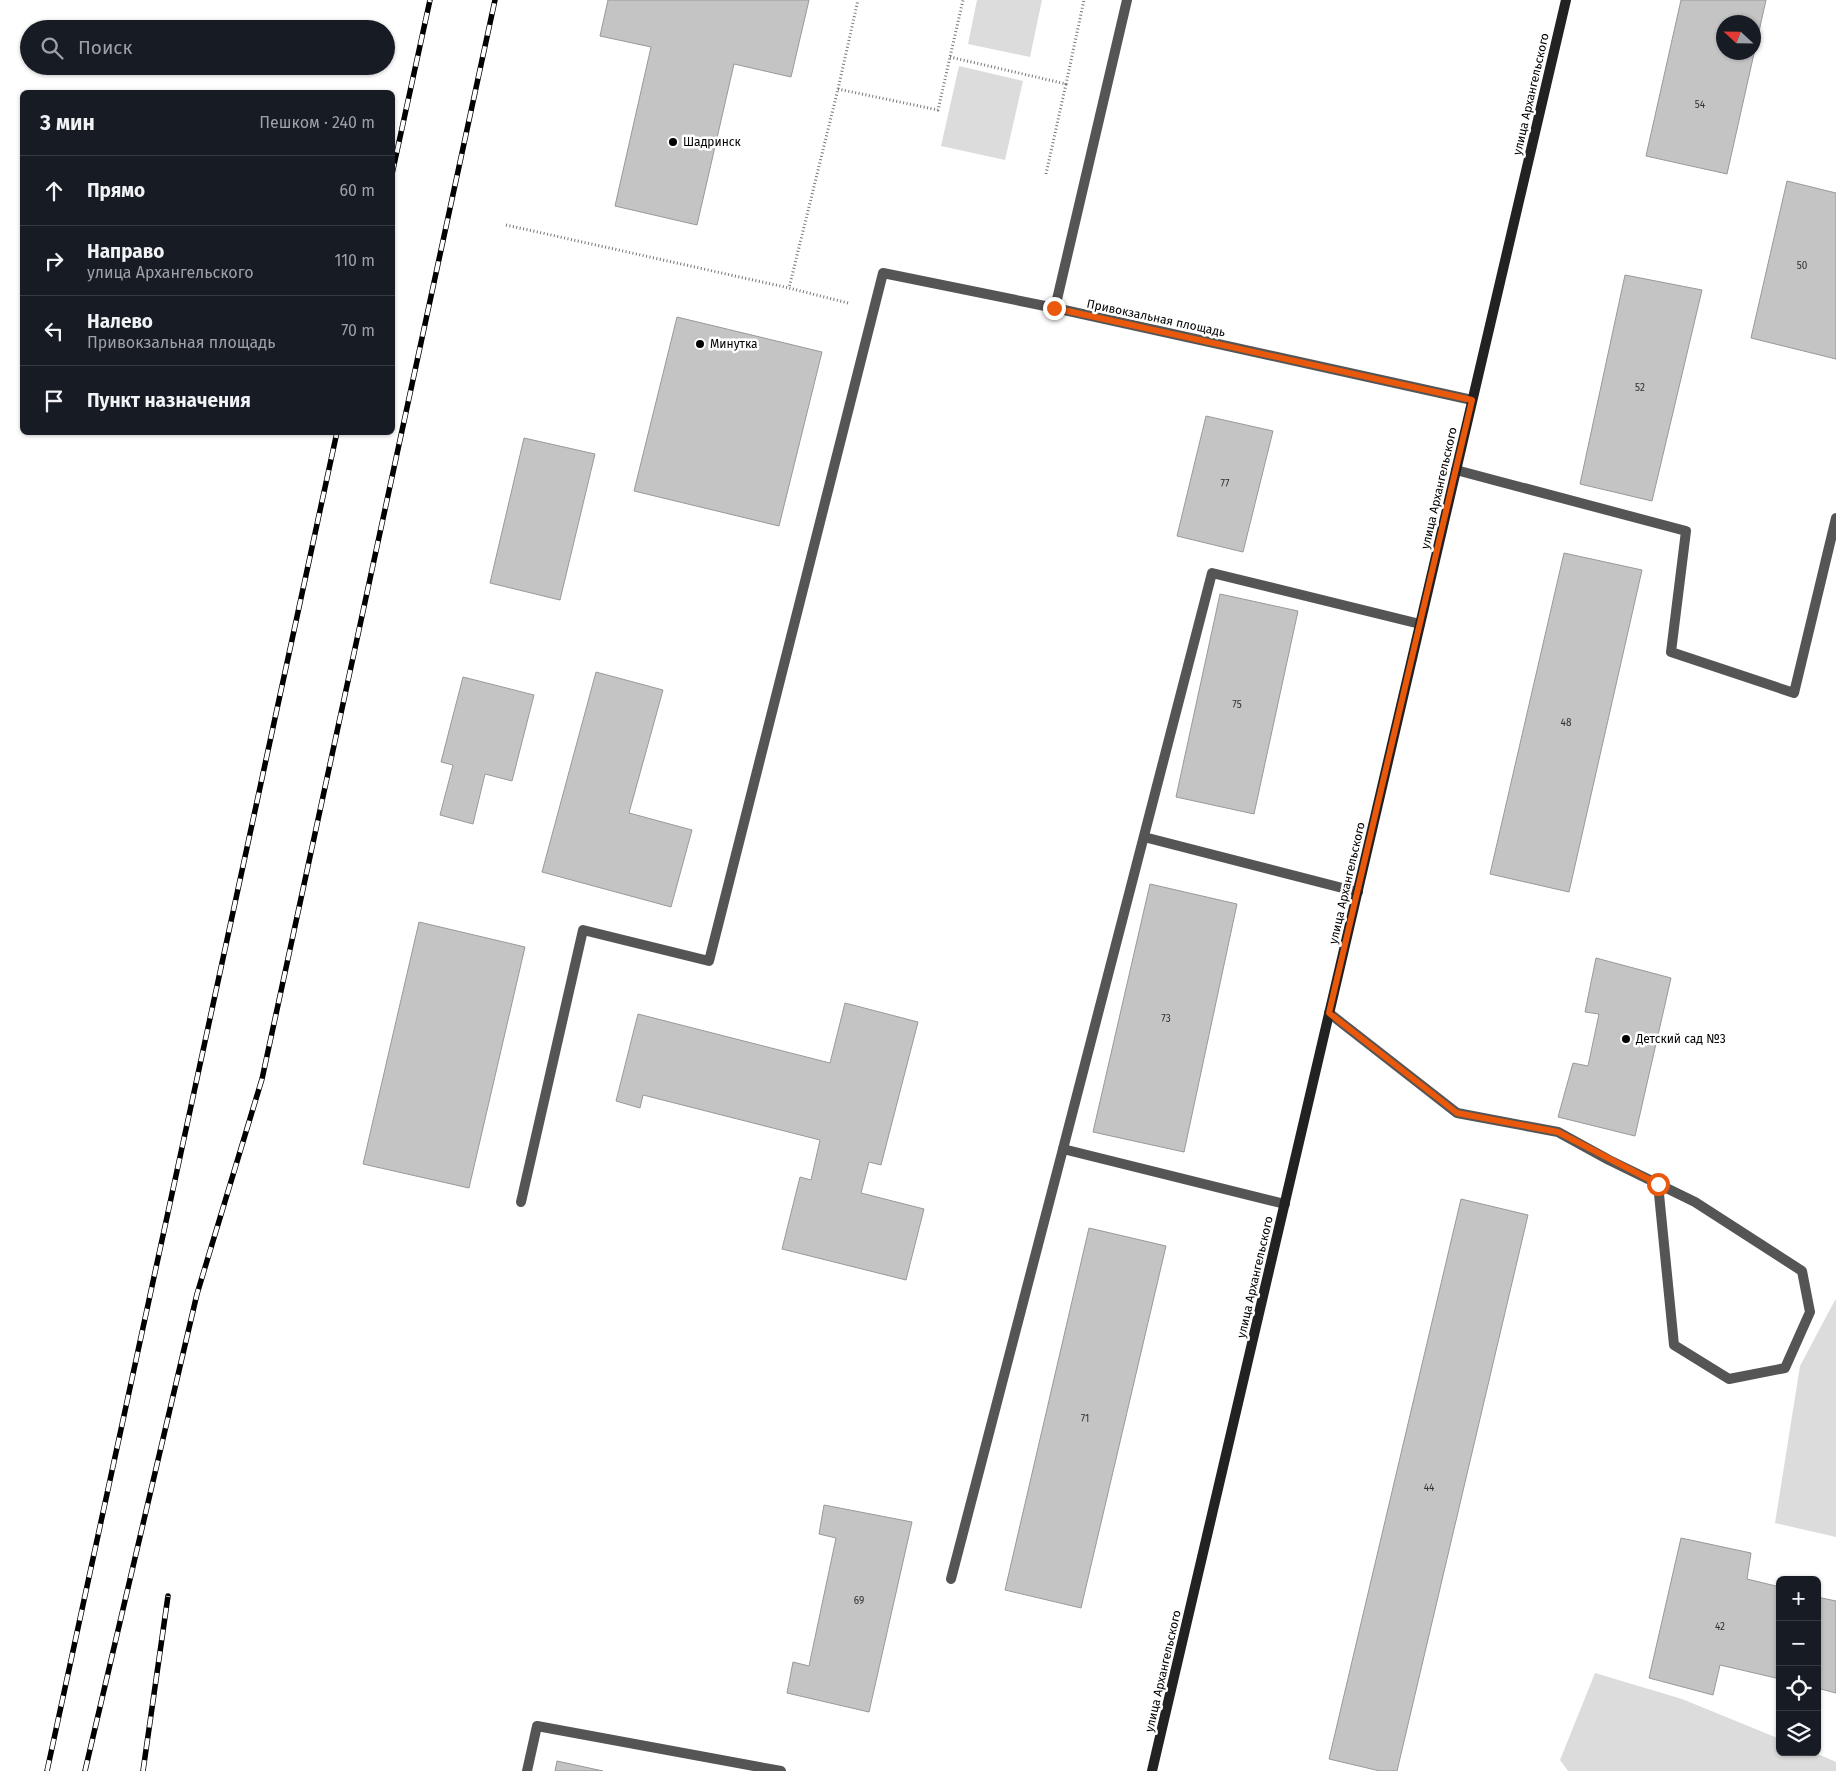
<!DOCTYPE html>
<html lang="ru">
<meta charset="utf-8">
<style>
body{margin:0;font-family:"Fira Sans",sans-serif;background:#242831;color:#f1f3f6}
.controls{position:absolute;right:15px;bottom:15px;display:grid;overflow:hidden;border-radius:8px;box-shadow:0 1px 4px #0004}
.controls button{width:45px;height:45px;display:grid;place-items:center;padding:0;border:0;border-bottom:1px solid #363941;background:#171b24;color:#f1f3f6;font:25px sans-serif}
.compass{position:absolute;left:1716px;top:15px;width:45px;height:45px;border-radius:50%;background:#171b24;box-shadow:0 1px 4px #0004;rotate:292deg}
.stop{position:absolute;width:15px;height:15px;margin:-11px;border:4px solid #ea580c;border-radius:50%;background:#fff}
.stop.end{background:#ea580c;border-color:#fff;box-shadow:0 1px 5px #0008}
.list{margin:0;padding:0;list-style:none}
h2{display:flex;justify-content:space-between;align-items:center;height:65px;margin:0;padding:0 20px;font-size:21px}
h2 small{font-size:16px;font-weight:400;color:#9ea1a6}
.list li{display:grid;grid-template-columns:32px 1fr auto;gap:15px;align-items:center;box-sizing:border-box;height:70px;padding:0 20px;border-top:1px solid #363941}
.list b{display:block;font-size:19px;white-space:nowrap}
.list p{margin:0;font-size:16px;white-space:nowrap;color:#9ea1a6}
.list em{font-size:16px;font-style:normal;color:#9ea1a6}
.icon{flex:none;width:28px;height:28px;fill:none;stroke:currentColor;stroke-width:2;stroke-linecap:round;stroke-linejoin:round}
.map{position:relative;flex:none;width:1836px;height:1771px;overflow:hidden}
.search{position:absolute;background:#171b24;box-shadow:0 1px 4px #0004;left:20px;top:20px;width:375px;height:55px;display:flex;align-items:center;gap:12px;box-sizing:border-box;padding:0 18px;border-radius:28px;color:#9ea1a6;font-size:19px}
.panel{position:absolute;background:#171b24;box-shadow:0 1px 4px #0004;left:20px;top:90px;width:375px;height:345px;border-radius:8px}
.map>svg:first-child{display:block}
</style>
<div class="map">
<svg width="1836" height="1771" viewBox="0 0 1836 1771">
<rect width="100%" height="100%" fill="#fff"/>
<g fill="#dcdcdc">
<polygon points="977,0 1042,0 1030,57 968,44"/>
<polygon points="959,66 1023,81 1005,160 941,146"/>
<polygon points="1835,1300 1836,1300 1836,1537 1775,1523 1800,1366"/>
<polygon points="1595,1673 1682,1699 1780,1739 1780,1752 1813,1752 1836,1762 1836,1771 1568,1771 1560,1760"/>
</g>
<g fill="#c4c4c4" stroke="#999" fill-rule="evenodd">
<polygon points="608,0 809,0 791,77 734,64 697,225 615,206 651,47 600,36"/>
<path d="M1681,0H1766L1727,174L1646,156ZM1724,22H1754V52H1724Z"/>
<polygon points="1787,181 1836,193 1836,359 1751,338"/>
<polygon points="1625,275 1702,290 1652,501 1580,484"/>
<polygon points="677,317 822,352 779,526 634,491"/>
<polygon points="1206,416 1273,431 1243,552 1177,536"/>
<polygon points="524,438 595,454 560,600 490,583"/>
<polygon points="1564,553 1642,570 1569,892 1490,874"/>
<polygon points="1220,594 1298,611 1254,814 1176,797"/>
<polygon points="596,672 663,690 629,813 692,830 671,907 542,872"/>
<polygon points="463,677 534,695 512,781 485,774 473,824 440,815 453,765 441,762"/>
<polygon points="1150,884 1237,904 1184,1152 1093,1132"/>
<polygon points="419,922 525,947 469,1188 363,1164"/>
<polygon points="1596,958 1671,978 1635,1136 1558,1117 1573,1063 1588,1066 1599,1014 1585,1012"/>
<polygon points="845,1003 918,1022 881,1165 869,1162 861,1193 924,1209 906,1280 782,1249 800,1177 811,1180 820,1140 643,1095 640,1108 616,1101 638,1014 830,1063"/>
<polygon points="1461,1199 1528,1215 1397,1771 1380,1771 1329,1759"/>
<polygon points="1089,1228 1166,1246 1081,1608 1005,1590"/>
<polygon points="824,1505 912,1522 869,1712 787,1693 793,1662 809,1666 836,1538 819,1534"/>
<polygon points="1681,1538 1751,1553 1747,1579 1780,1587 1780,1679 1720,1665 1713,1695 1649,1678"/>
<polygon points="1817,1597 1836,1601 1836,1693 1817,1688"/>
<polygon points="557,1761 603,1771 555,1771"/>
</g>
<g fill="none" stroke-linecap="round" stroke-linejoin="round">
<g stroke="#777" stroke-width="3" stroke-dasharray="1 2.5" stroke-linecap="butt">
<polyline points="950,57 1066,84 1084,0"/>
<polyline points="838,89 938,110 963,0"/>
<polyline points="1046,174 1066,84"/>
<polyline points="506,225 789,288"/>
<polyline points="848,303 789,288 838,89 858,0"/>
</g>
<g stroke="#555" stroke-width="10">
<polyline points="1127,0 1055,308 1472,400"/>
<polyline points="1456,470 1686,531 1671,652 1794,693 1836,518"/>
<polyline points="1329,1013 1457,1113 1558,1132 1609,1160 1695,1202 1802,1271 1810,1312 1785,1368 1729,1379 1674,1345 1658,1184"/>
<polyline points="521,1202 583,930 709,961 883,273 1055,308"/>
<polyline points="527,1771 537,1726 781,1771"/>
</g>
<g stroke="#555" stroke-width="10">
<polyline points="1144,837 1358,892"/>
<polyline points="1063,1149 1212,573 1420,624"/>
<polyline points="951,1579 1063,1149 1285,1204"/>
</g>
<polyline stroke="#222" stroke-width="10" points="1152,1771 1566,0"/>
<g stroke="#000" stroke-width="5.5">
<g id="rail">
<polyline points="392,174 430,0"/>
<polyline points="47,1771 337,432"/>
<polyline points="85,1771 197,1294 262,1079 495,0"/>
<polyline points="143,1771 168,1596"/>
</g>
</g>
<use href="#rail" stroke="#fff" stroke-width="4" stroke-dasharray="11" stroke-linecap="butt"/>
</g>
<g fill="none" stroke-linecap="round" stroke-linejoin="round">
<polyline stroke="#ea580c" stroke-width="6" points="1054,308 1472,400 1329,1013 1457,1113 1558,1132 1658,1184"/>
</g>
<g fill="#000" stroke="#fff" stroke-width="2">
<circle cx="673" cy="142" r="5"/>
<circle cx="700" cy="344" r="5"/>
<circle cx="1626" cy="1039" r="5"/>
</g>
<g text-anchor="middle" stroke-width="5" stroke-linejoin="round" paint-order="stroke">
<g font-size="10" fill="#313131">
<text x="1700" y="108">54</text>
<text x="1802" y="269">50</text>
<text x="1640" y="391">52</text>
<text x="1225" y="487">77</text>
<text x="1237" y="708">75</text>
<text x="1566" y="726">48</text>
<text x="1166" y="1022">73</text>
<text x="1085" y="1422">71</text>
<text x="1429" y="1491">44</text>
<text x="859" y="1604">69</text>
<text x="1720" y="1630">42</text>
</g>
<g font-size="12" fill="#000" stroke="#fff">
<text transform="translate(1531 94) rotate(-77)" y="4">улица Архангельского</text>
<text transform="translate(1156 318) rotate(12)" y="4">Привокзальная площадь</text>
<text transform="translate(1439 488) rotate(-77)" y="4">улица Архангельского</text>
<text transform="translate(1347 883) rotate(-77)" y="4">улица Архангельского</text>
<text transform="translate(1255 1277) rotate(-77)" y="4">улица Архангельского</text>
<text transform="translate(1163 1671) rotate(-77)" y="4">улица Архангельского</text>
</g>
<g font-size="12" fill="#000" stroke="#fff" text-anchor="start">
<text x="683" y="146">Шадринск</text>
<text x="710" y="348">Минутка</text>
<text x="1636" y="1043">Детский сад №3</text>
</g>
</g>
</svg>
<div class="controls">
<button>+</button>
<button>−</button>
<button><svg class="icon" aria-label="locate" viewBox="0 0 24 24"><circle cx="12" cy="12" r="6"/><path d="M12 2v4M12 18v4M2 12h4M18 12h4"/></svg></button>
<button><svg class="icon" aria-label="layers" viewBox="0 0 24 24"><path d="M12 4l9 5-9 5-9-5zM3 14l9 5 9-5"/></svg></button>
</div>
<svg class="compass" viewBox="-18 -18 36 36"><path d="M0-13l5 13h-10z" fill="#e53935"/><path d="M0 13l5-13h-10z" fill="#9ea1a6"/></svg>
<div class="stop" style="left:1658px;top:1184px"></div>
<div class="stop end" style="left:1054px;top:308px"></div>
<div class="search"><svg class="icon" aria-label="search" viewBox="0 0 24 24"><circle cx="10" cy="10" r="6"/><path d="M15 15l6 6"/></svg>Поиск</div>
<section class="panel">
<h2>3 мин<small>Пешком · 240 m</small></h2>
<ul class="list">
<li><svg class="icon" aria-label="ahead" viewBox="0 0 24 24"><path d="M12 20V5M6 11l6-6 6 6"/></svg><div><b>Прямо</b></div><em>60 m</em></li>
<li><svg class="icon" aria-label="right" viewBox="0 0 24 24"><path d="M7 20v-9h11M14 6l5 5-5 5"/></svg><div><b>Направо</b><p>улица Архангельского</p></div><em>110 m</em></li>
<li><svg class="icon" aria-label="left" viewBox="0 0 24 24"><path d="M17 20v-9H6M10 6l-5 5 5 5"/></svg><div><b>Налево</b><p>Привокзальная площадь</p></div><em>70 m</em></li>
<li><svg class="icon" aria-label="arrive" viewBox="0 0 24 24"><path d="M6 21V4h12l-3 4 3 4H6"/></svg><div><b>Пункт назначения</b></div></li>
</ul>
</section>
</div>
